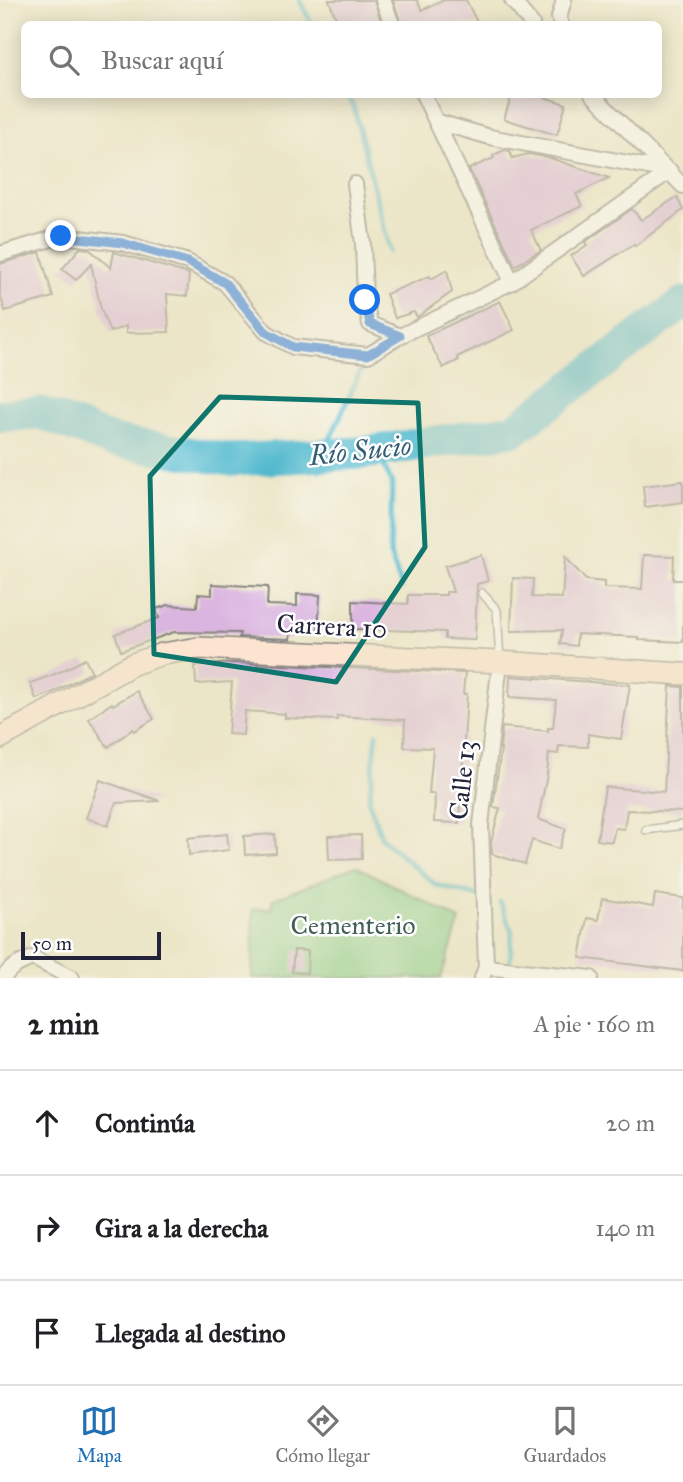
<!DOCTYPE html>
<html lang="es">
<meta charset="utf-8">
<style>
body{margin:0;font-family:"IM FELL Great Primer",serif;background:#f6f6f6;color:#202124}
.scale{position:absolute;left:21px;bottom:18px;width:140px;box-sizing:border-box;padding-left:7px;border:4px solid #22223b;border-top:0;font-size:19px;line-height:24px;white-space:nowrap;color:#22223b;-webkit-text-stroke:5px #fff;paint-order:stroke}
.stop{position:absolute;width:21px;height:21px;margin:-16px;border:5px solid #1a73e8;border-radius:50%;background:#fff}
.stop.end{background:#1a73e8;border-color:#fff;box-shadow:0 2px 7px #0008}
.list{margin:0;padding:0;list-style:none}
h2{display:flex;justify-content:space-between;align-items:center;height:91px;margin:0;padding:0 28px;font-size:30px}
h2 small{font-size:23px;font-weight:400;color:#757577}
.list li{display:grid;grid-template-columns:46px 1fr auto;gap:21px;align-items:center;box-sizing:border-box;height:105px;padding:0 28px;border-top:2px solid #e0e0e0}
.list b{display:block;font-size:26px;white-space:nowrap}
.list em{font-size:23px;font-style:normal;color:#757577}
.icon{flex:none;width:38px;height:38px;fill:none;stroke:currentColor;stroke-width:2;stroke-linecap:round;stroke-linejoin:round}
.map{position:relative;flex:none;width:683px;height:978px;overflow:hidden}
.search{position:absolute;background:#fff;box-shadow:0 4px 18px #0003;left:21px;right:21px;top:21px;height:77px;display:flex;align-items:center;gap:18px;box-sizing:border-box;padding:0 24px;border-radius:10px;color:#757577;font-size:26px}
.sheet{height:406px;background:#fff}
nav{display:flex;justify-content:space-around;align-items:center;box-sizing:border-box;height:98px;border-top:2px solid #e0e0e0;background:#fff;font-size:19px;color:#757577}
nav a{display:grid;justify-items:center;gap:4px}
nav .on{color:#1f6fb2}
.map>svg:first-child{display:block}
</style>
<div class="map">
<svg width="683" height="978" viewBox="0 0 683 978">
<rect width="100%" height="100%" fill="#fff"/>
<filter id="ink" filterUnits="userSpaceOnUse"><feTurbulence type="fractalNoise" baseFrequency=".0143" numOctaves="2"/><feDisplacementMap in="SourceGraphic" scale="14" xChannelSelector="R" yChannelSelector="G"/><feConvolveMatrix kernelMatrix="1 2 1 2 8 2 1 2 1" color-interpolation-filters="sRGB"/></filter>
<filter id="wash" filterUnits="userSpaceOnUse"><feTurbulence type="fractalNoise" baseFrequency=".00686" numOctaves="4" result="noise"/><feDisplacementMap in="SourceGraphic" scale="28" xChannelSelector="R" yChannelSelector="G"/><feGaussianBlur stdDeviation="1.57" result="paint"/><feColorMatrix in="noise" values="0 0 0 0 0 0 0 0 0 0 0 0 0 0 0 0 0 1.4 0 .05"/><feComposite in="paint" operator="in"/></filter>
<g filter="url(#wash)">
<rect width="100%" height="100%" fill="#ece6c8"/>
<polygon fill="#84d08e" stroke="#537964" stroke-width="2" points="356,866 460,920 441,978 252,978 253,909 272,908 272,900"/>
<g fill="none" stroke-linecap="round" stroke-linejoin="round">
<g stroke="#4fb8cc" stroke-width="5">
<polyline points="299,0 312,24"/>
<polyline points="347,94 354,108 390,252"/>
<polyline points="370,452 384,466 392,483 390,554 402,588"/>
<polyline points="323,455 360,372"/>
<polyline points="377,734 369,802 382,839 436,885 478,896"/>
<polyline points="500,902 512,932 510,963"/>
</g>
<polyline stroke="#4fb8cc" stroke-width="33" points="0,416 41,413 113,441 231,460 363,453 514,430 683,303"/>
</g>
<g id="blocks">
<g fill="#dab5df">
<polygon points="329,0 374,0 382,24 338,24"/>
<polygon points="393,0 417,0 422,10 444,0 466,0 478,24 401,24"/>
<polygon points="512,94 534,94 566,104 557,135 504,119"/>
<polygon points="505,150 510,151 512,158 529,154 550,158 609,178 576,194 582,206 531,230 541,250 515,266 469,169 494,158 493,155"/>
<polygon points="677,197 683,210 635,246 634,244 584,276 571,256 587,245 585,242 632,209 641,220"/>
<polygon points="80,248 89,249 111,268 114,252 189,274 187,296 167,294 169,332 126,333 126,326 110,332 101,309 91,264 76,280 62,269"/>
<polygon points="40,252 53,297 5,311 0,295 0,264"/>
<polygon points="447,270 452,292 417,317 414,312 395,318 386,294 430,276 431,279"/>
<polygon points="500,301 514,330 457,357 459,360 443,368 426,336"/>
<polygon points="683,481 683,502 645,507 643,486"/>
<polygon points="481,555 488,581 477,584 475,640 445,639 445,632 353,629 353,601 408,604 408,595 446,595 446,592 453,592 445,566"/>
<polygon points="644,555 674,556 673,580 683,580 683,642 639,640 639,637 577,634 576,646 560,644 562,630 511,631 513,578 533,579 532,597 562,598 565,557 586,580 604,582 604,588 642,589"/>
<polygon points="212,584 268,587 267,605 297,606 297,594 320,595 318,632 291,631 290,639 239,637 240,633 174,632 121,651 115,634 159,618 156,609 168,605 197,607 198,594 212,595"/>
<polygon points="85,659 92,672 52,693 36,699 30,683 58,673"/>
<polygon points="233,663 465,673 463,694 467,694 459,823 434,822 435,794 429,794 433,748 404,747 405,720 337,716 337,720 285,718 285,714 245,711 243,735 228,734 232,682 196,684 195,666"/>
<polygon points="510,676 630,685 621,739 588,734 588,747 559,746 558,754 549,753 547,775 538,819 566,829 559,849 532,840 525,864 492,854 491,842 500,808 493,807 501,749 500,749 502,727 548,731 548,728 553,728 556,700 509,697"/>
<polygon points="670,686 683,687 683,812 627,810 624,829 615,828 612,842 597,840 605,787 664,792"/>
<polygon points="137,691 154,719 134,731 133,729 108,747 89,719 112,703 113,705"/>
<polygon points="100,780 160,801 116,803 108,826 86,818"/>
<polygon points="227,834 229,850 189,855 188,838"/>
<polygon points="275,834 276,853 245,855 244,836"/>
<polygon points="361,835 362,859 329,860 328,836"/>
<polygon points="655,894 683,898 683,971 580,958 587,918 598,920 602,898 653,907"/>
<polygon points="294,950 308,951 307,973 292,972"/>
</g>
</g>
</g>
<g filter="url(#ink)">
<use href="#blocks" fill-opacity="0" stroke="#878482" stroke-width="2"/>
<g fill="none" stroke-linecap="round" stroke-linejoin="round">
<g stroke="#878482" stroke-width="10">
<g id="lane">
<polyline points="482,593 497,610 500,661"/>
<polyline points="646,830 683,825"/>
</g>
</g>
<g stroke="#878482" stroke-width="18">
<g id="street">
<polyline points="383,0 392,24"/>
<polyline points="512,0 532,24"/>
<polyline points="561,24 559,17 564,0"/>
<polyline points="423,94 512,282"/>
<polyline points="592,94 683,186"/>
<polyline points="355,184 363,243 365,300 370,324 400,336"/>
<polyline points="0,254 61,236 123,243 188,262 225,283 266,332 293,347 368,355 400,336 512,282 670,171 490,137 438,122"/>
<polyline points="486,967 591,978"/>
<path d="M4,978C9,967 22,962 33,958L72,978"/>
<polyline points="482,978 486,967 481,825 500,662"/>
</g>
</g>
<g stroke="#878482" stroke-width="24">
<polyline id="secondary" points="0,738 133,664 162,654 199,648 500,662 683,674"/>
</g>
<use href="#lane" stroke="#fff" stroke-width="7"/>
<use href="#street" stroke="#fff" stroke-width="14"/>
<use href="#secondary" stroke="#fce5d0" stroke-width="21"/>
</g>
</g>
<g fill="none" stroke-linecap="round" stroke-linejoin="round" filter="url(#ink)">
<polyline stroke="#1a73e8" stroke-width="9" points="61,236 123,243 188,262 225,283 266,332 293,347 368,355 400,336 370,324 365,300"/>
</g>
<path d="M0 0H683V978H0ZM220,397L418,403L425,547L336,682L154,654L150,476Z" fill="#ece6c8" fill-opacity=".55" fill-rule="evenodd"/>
<path fill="none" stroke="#0f766e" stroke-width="5" stroke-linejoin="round" d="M220,397L418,403L425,547L336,682L154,654L150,476Z"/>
<g text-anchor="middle" stroke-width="5" stroke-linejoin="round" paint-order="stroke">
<g font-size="26" fill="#22223b" stroke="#fff">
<text transform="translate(332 626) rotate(3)" y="9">Carrera 10</text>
<text transform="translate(462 780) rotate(-84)" y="9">Calle 13</text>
</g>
<g font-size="26" fill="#445f58" stroke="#fff">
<text x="353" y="934">Cementerio</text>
</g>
<g font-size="28" font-style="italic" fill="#345e75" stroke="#fff">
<text transform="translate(360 450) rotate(-6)" y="10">Río Sucio</text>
</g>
</g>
</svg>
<div class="scale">50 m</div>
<div class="stop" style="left:365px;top:300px"></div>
<div class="stop end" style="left:61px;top:236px"></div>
<div class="search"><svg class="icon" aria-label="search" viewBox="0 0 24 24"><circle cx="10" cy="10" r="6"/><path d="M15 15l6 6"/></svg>Buscar aquí</div>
</div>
<section class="sheet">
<h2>2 min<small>A pie · 160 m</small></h2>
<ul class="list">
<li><svg class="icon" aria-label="ahead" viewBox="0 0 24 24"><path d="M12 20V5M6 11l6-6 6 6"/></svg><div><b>Continúa</b></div><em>20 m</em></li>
<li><svg class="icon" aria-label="right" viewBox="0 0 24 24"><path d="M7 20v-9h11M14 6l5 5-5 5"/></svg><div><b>Gira a la derecha</b></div><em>140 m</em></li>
<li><svg class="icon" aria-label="arrive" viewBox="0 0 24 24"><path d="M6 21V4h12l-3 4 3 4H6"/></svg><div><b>Llegada al destino</b></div></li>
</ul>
</section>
<nav>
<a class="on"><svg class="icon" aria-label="map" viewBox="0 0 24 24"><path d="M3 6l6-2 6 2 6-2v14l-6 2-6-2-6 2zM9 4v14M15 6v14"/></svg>Mapa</a>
<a><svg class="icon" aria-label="directions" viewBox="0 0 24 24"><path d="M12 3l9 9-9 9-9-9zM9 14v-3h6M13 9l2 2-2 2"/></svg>Cómo llegar</a>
<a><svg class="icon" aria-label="saved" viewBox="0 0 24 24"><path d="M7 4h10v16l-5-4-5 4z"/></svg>Guardados</a>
</nav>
